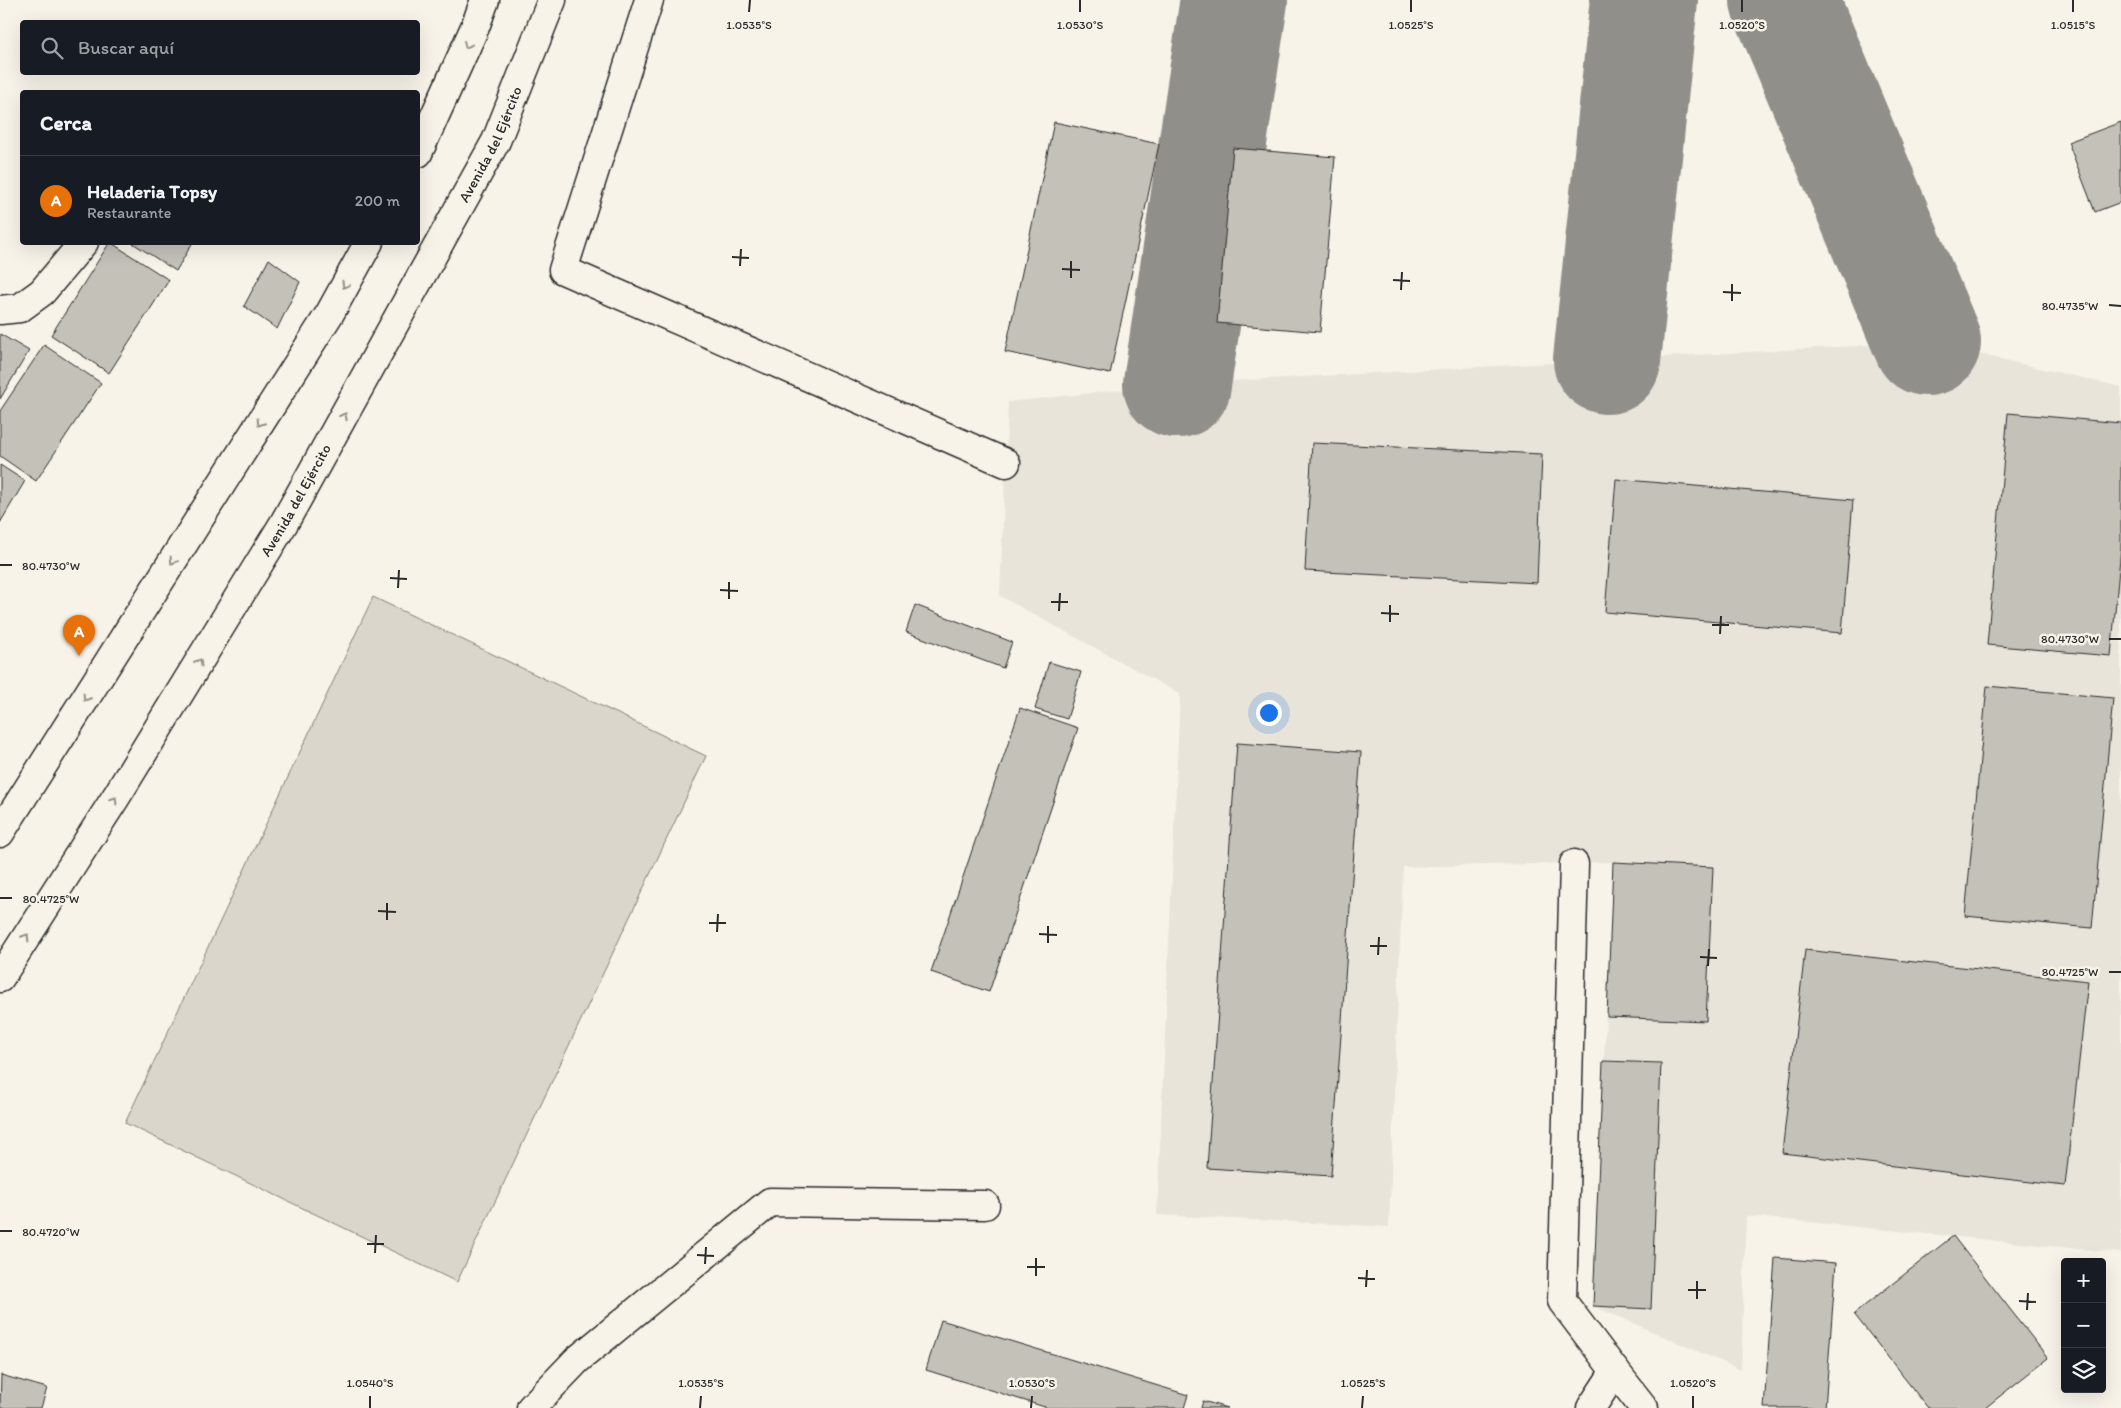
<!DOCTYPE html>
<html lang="es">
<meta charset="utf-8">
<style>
body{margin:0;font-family:Itim,sans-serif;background:#242831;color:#f1f3f6}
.controls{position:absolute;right:15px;bottom:15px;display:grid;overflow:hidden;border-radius:5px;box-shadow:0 5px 20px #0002}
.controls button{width:45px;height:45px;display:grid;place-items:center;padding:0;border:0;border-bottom:1px solid #363941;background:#171b24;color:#f1f3f6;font:25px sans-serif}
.you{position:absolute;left:1268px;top:712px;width:18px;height:18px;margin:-12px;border:4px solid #fff;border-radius:50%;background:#1a73e8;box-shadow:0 0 0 8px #1a73e833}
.badge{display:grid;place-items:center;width:32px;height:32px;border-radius:50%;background:#ea580c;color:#fff;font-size:16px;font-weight:700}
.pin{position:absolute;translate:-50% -41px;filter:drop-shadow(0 1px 2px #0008)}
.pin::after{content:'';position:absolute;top:26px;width:18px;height:15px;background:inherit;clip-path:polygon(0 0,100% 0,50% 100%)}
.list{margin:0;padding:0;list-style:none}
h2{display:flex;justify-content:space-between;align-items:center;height:65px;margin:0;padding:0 20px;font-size:21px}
h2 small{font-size:16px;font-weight:400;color:#9ea1a6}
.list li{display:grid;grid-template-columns:32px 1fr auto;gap:15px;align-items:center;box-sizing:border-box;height:90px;padding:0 20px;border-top:1px solid #363941}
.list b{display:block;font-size:19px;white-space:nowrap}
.list p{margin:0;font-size:16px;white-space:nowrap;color:#9ea1a6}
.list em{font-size:16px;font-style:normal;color:#9ea1a6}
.icon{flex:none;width:28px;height:28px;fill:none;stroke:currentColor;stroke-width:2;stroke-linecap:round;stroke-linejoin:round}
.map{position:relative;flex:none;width:2121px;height:1408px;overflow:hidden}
.search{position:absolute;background:#171b24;box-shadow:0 5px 20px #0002;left:20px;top:20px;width:400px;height:55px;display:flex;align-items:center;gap:12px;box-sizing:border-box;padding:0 18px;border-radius:5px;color:#9ea1a6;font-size:19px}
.panel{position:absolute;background:#171b24;box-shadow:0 5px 20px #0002;left:20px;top:90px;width:400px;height:155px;border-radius:5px}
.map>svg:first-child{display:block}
</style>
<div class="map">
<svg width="2121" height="1408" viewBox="0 0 2121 1408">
<rect width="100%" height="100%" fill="#f7f3e8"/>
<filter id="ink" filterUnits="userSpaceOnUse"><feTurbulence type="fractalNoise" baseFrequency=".02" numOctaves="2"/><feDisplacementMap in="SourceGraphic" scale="10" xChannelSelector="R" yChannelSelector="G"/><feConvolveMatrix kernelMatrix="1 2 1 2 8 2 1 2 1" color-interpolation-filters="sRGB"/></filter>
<g filter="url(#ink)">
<polygon fill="#e8e4da" points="1927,342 2121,387 2121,1253 1746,1216 1741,1370 1593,1306 1613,862 1403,867 1389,1227 1157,1215 1180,694 1000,596 1008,402 1177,384"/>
<polygon fill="#dad6cc" stroke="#82807c" points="373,597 706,756 457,1282 125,1123"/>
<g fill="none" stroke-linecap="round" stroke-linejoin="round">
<g stroke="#918f8a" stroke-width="108">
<polyline points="1784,0 1927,342"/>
<polyline points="1607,360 1644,0"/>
<polyline points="1177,384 1234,0"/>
</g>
</g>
<g fill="#c4c1b9" stroke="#2b2b2b">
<polygon points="1054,122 1159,144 1110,374 1005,352"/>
<polygon points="2121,122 2121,202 2095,212 2068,142"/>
<polygon points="1233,148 1335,157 1320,332 1217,323"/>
<polygon points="110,242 169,280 109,373 51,335"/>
<polygon points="131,242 193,242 176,271"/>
<polygon points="269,259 300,282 277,329 244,306"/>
<polygon points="0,334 29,351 0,399"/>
<polygon points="44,345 101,383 36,481 0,456 0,411"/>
<polygon points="2008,413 2121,423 2121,547 2111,656 1987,645"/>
<polygon points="1312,443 1542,454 1537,583 1305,571"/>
<polygon points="0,465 25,481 0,523"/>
<polygon points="1616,479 1853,500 1842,633 1605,612"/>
<polygon points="915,605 1012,642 1003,668 906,632"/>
<polygon points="1049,662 1081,672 1067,719 1035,709"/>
<polygon points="1987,686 2113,698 2092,928 1965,916"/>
<polygon points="1020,708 1078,728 989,992 931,972"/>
<polygon points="1237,743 1361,752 1331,1176 1207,1168"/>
<polygon points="1613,862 1713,867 1706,1021 1607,1017"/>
<polygon points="1805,950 2088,981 2065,1186 1782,1153"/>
<polygon points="1603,1061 1661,1063 1651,1309 1593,1306"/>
<polygon points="1953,1236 2048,1358 1985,1408 1928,1408 1854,1314"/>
<polygon points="1775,1258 1836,1263 1825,1408 1764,1408"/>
<polygon points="941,1320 1188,1395 1184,1408 1048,1408 926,1370"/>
<polygon points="1,1375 47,1388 41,1408 0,1408"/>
<polygon points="1203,1401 1227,1408 1201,1408"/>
</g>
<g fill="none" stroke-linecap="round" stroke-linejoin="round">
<g stroke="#2b2b2b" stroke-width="31">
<g id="minor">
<polyline points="649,0 563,270 1006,463"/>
<polyline points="0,310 20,308 42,292 84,242"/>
<polyline points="1574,864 1562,1301 1615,1371"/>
<polyline points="531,1408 577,1360 770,1202 985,1205"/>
<polyline points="1591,1408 1615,1371 1644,1408"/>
</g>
</g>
<g stroke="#2b2b2b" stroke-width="31">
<g id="major">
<polyline points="418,153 475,27 485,0"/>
<polyline points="0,833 330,313 369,242"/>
<path id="s1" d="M0,978L116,797L284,523L496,141L552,0"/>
</g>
</g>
<use href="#minor" stroke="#f7f3e8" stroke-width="28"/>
<use href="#major" stroke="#f7f3e8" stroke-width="28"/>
</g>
<defs><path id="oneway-chevron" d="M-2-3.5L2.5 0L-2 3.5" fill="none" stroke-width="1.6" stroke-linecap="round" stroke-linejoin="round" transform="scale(1.25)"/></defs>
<g stroke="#918f8a">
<use href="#oneway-chevron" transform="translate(467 45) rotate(115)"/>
<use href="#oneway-chevron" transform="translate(345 285) rotate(119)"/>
<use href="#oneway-chevron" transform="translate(344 416) rotate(-61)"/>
<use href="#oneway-chevron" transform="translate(260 423) rotate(122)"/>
<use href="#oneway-chevron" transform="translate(173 561) rotate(122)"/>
<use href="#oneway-chevron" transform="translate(199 662) rotate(-59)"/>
<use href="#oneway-chevron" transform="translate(86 698) rotate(122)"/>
<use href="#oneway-chevron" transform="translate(114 800) rotate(-58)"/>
<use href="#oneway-chevron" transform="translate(26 937) rotate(-57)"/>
</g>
</g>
<path fill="none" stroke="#2b2b2b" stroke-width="2" d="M749,12L750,0M1080,12V0M1411,12V0M1742,12V0M2073,12V0M732,257L749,258M740,266L741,249M1062,269L1080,270M1071,278V261M1393,280L1410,281M1401,290L1402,272M1723,292L1741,293M1732,301V284M2109,305L2121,306M0,565H12M390,578L407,579M398,588L399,570M720,590L738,591M729,599V582M1051,602H1068M1059,611L1060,593M1381,613L1399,614M1390,622V605M1712,625H1729M1720,634L1721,616M2109,639H2121M0,898H12M378,911L396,912M387,920V903M709,923H726M717,932L718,914M1039,934L1057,935M1048,943V926M1370,946H1387M1378,955L1379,937M1700,957L1717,958M1708,966L1709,949M2109,972H2121M0,1231H12M367,1244H384M375,1253L376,1235M697,1255L714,1256M705,1264L706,1247M1027,1267H1045M1036,1276V1258M1358,1278L1375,1279M1366,1287L1367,1270M1688,1290H1706M1697,1299V1281M2019,1301L2036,1302M2027,1310L2028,1293M370,1408V1396M700,1408L701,1396M1031,1408L1032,1396M1362,1408L1363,1396M1693,1408V1396"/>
<g text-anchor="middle" stroke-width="5" stroke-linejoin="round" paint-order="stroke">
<g font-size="15" fill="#2b2b2b" stroke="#f7f3e8">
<text dy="5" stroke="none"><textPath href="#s1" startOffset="968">Avenida del Ejército</textPath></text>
<text dy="5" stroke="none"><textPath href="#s1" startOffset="562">Avenida del Ejército</textPath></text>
</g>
</g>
<g font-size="12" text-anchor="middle" fill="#2b2b2b" stroke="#f7f3e8" stroke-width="5" stroke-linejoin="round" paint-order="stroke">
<text x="749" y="29">1.0535°S</text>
<text x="1080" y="29">1.0530°S</text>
<text x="1411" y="29">1.0525°S</text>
<text x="1742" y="29">1.0520°S</text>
<text x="2073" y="29">1.0515°S</text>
<text x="2070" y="310">80.4735°W</text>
<text x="51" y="570">80.4730°W</text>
<text x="2070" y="643">80.4730°W</text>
<text x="51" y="903">80.4725°W</text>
<text x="2070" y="976">80.4725°W</text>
<text x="51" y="1236">80.4720°W</text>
<text x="370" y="1387">1.0540°S</text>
<text x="701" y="1387">1.0535°S</text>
<text x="1032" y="1387">1.0530°S</text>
<text x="1363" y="1387">1.0525°S</text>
<text x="1693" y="1387">1.0520°S</text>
</g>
</svg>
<div class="controls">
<button>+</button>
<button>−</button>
<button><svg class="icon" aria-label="layers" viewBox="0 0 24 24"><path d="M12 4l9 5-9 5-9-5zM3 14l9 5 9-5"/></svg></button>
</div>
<div class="you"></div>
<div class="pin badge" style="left:79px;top:656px;background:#e8710a">A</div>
<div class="search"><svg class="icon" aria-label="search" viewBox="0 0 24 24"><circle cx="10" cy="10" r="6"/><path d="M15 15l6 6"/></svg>Buscar aquí</div>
<section class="panel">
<h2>Cerca<small></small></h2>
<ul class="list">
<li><span class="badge" style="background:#e8710a">A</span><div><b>Heladeria Topsy</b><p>Restaurante</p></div><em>200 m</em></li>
</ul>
</section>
</div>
